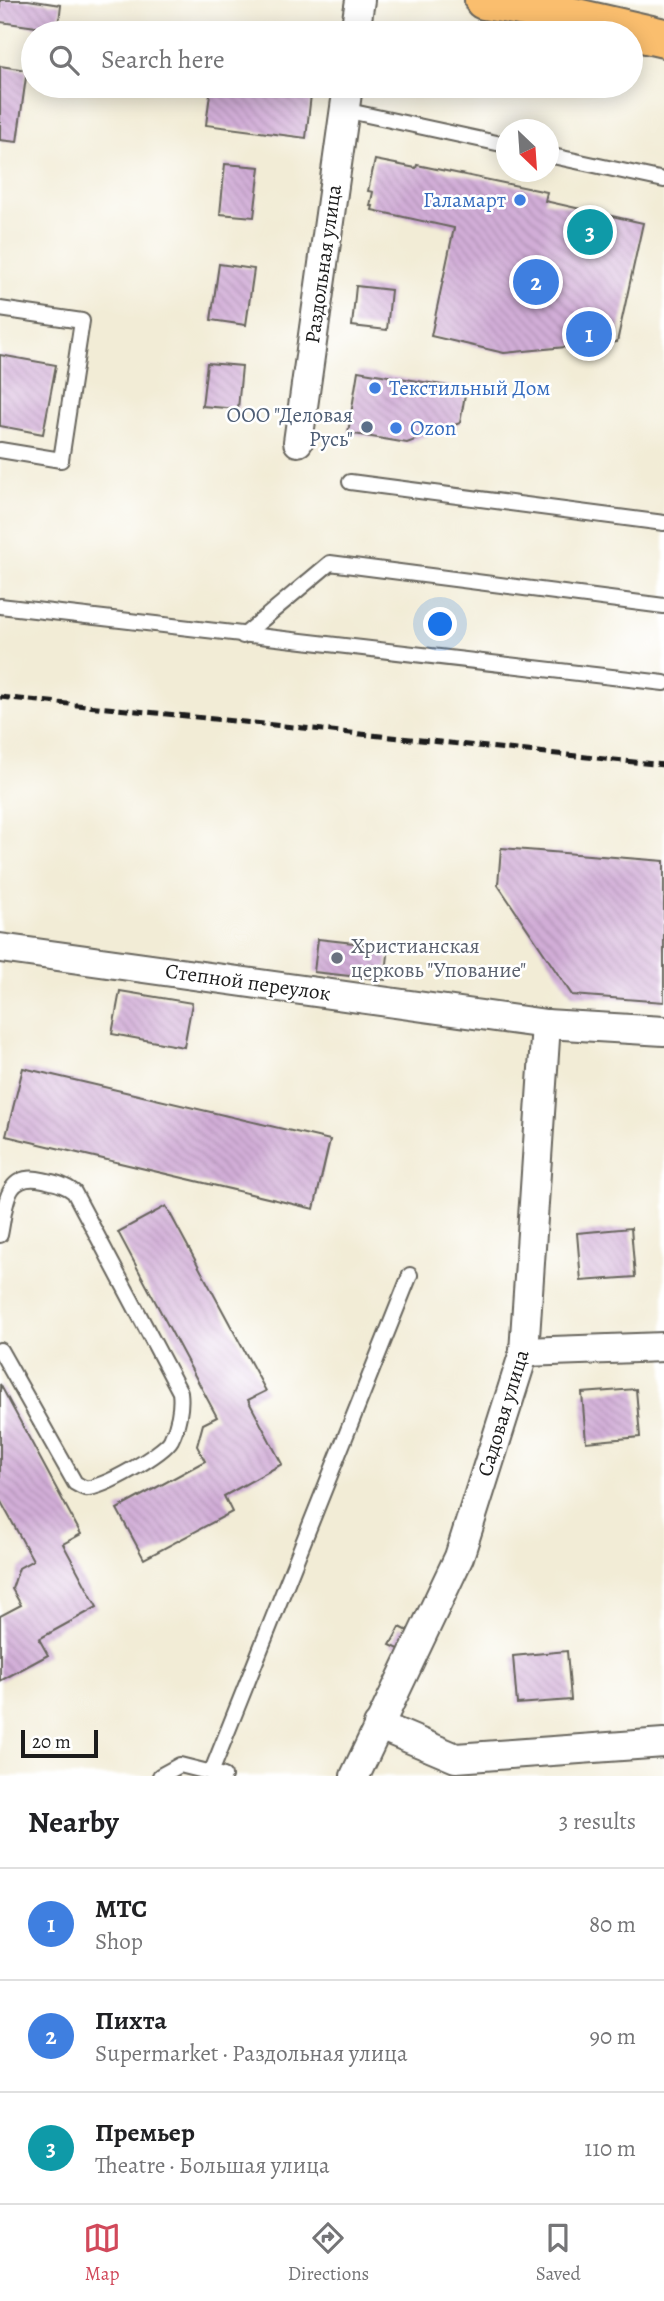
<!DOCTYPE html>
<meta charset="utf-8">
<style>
body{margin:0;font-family:Alegreya,serif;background:#f6f6f6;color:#202124}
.compass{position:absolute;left:496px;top:119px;width:63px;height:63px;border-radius:50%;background:#fff;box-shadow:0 4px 18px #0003;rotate:155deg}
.scale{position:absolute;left:21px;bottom:18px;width:77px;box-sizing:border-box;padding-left:7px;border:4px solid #1c1c1c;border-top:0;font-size:19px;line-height:24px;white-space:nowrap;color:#1c1c1c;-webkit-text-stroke:5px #fff;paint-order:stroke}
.you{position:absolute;left:441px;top:625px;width:24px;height:24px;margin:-18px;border:5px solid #fff;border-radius:50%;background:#1a73e8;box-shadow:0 0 0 10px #1a73e833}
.badge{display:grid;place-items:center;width:46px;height:46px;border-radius:50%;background:#d1495b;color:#fff;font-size:23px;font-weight:700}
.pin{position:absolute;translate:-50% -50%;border:4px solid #fff;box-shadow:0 2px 7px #0006}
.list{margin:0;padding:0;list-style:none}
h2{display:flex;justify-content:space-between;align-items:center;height:91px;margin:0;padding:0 28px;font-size:30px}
h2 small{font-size:23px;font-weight:400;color:#757577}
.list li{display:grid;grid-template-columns:46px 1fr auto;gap:21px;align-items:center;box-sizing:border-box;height:112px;padding:0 28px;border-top:2px solid #e0e0e0}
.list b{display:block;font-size:26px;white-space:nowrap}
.list p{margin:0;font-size:23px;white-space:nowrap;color:#757577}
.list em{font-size:23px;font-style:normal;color:#757577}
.icon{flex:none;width:38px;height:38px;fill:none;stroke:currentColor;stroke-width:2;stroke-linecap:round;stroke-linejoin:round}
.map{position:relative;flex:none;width:664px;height:1776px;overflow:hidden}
.search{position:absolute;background:#fff;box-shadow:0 4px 18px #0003;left:21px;right:21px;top:21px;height:77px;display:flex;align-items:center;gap:18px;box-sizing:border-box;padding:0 24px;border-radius:38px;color:#757577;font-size:26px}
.sheet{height:427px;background:#fff}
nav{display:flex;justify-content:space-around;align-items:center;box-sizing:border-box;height:98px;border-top:2px solid #e0e0e0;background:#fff;font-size:19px;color:#757577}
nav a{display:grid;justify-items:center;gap:4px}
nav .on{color:#d1495b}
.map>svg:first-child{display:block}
</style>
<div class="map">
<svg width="664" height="1776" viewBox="0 0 664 1776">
<defs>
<pattern id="building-back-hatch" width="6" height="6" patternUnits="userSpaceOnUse" patternTransform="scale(1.75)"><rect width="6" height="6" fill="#d1add7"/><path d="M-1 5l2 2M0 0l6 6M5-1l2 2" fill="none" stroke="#b394b8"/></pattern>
</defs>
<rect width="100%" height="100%" fill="#fff"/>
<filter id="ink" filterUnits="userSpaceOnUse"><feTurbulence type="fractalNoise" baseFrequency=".0143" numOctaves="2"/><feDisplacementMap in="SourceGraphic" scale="14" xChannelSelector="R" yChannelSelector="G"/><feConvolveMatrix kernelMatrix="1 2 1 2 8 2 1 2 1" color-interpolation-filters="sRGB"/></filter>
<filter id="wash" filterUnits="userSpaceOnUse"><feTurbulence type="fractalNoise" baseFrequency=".00686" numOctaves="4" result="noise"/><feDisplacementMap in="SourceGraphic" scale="28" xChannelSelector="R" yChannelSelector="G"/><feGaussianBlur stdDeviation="1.57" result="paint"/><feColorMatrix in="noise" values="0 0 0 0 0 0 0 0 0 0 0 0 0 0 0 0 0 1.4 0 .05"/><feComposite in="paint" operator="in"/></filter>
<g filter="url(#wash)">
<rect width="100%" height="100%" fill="#f2ecd6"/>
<g id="blocks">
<g fill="url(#building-back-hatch)">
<polygon points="0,0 28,0 61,5 58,30 0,22"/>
<polygon points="0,66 27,70 17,142 0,140"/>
<polygon points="211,86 312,86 306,138 206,125"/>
<polygon points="375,160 416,168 417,165 547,192 545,201 643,223 617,342 504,353 431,336 454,228 372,210 373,206 370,206 373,192 368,191"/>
<polygon points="225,164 260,167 254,217 220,214"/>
<polygon points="219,264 254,269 246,325 211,320"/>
<polygon points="356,286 391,290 387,330 352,326"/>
<polygon points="0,355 56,365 43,434 0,426"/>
<polygon points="207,363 242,366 238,409 202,406"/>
<polygon points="358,371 466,389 460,423 407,443 348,433"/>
<polygon points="501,848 664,861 664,1002 572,995 498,885"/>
<polygon points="318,939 389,947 385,980 314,972"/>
<polygon points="120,991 192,1003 184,1047 112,1034"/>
<polygon points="23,1068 330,1140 314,1209 6,1136"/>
<polygon points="166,1206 266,1391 248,1400 282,1464 224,1496 232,1512 144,1559 117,1509 205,1461 197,1446 203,1424 217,1417 118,1232"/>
<polygon points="631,1228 635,1277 581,1281 577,1233"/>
<polygon points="0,1384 81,1534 63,1544 97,1607 39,1639 48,1655 0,1681 0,1616 21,1605 12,1589 19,1568 33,1560 0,1500"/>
<polygon points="636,1389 640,1437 586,1442 582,1393"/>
<polygon points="400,1627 412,1633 403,1651 390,1645"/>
<polygon points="567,1651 571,1700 517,1704 513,1656"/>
</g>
</g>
</g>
<g filter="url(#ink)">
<use href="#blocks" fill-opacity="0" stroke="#67655d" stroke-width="2"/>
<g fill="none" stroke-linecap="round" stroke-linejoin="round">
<g stroke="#67655d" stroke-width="18">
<g id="service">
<polyline points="344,110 506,145"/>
<polyline points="548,155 664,180"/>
<polyline points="0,309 82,321 61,460 0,450"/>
<polyline points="350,482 664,523"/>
<polyline points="0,606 664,683"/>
<polyline points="243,636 330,563 664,606"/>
<path d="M0,1235C6,1207 4,1171 43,1180C55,1183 64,1184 74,1192L180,1392C182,1407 178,1426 171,1440C164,1453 99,1491 85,1488C81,1487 79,1485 75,1483L0,1350"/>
<polyline points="211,1773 410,1275"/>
<polyline points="160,1776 180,1765 224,1776"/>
</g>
</g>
<g stroke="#67655d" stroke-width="32">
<g id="minor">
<polyline points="355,33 360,0"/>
<polyline points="298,442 348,86"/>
<polyline points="0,948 546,1024 664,1031"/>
<polyline points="524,1352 664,1347"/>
<polyline points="378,1725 456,1758 664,1743"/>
<polyline points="355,1776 459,1557 524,1352 546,1024"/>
</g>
</g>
<g stroke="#67655d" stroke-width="42">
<polyline id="trunk" points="484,0 537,9 664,38"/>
</g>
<use href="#service" stroke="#fff" stroke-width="14"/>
<use href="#minor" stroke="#fff" stroke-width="28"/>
<use href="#trunk" stroke="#fabe6e" stroke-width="38"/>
<polyline stroke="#1c1c1c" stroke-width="5" stroke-dasharray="10 5" stroke-linecap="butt" points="0,697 664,765"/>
</g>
</g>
<g fill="#3f7fe0" stroke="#fff" stroke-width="2.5">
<circle cx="520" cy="200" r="7"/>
<circle cx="375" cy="388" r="7"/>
<circle cx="396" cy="428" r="7"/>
</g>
<circle fill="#5c6f8a" stroke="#fff" stroke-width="2.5" cx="367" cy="427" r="7"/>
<circle fill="#6b7280" stroke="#fff" stroke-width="2.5" cx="337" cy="958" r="7"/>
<g text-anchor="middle" stroke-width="5" stroke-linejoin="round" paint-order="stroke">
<g font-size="21" fill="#366cbe" stroke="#fff" text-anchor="start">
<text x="506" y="207" text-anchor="end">Галамарт</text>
<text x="389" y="395">Текстильный Дом</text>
<text x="410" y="435">Ozon</text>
</g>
<g font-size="21" fill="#1c1c1c" stroke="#fff">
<text transform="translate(323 264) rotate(-82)" y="7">Раздольная улица</text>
<text transform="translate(248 982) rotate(8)" y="7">Степной переулок</text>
<text transform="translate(503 1413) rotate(-73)" y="7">Садовая улица</text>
</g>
<g font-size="21" fill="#4e5e75" stroke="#fff" text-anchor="end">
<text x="353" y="422">ООО "Деловая<tspan x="353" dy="24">Русь"</tspan></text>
</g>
<g font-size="21" fill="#5b616d" stroke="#fff" text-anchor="start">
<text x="351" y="953">Христианская<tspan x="351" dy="24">церковь "Упование"</tspan></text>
</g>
</g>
</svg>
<svg class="compass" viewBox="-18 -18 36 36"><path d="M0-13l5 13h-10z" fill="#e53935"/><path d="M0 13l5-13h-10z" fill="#757577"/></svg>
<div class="scale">20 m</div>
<div class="you"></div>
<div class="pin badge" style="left:589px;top:334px;background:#3f7fe0">1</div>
<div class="pin badge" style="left:536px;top:282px;background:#3f7fe0">2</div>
<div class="pin badge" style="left:590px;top:232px;background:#0f9aa8">3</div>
<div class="search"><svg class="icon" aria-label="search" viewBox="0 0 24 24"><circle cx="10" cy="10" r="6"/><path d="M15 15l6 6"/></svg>Search here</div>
</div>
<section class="sheet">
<h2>Nearby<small>3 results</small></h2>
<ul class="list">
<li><span class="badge" style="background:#3f7fe0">1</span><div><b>МТС</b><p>Shop</p></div><em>80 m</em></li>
<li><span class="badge" style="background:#3f7fe0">2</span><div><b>Пихта</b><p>Supermarket · Раздольная улица</p></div><em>90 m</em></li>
<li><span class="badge" style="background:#0f9aa8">3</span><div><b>Премьер</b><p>Theatre · Большая улица</p></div><em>110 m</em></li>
</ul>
</section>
<nav>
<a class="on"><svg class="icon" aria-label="map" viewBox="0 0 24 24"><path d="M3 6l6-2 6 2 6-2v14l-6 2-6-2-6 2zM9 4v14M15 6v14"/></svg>Map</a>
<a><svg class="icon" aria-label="directions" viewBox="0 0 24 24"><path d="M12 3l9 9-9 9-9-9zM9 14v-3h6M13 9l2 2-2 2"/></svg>Directions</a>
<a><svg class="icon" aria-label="saved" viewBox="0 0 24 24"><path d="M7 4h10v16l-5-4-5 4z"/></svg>Saved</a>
</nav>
